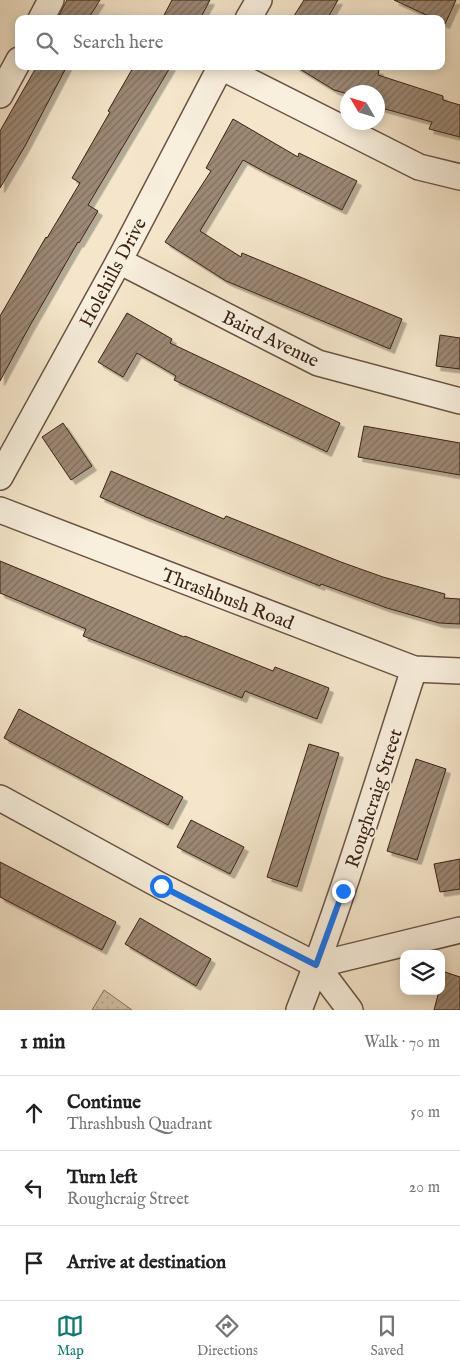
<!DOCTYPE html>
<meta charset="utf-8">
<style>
body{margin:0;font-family:"IM FELL English",serif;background:#f6f6f6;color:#202124}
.controls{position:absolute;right:15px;bottom:15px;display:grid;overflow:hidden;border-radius:10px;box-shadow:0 2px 12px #0003}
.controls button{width:45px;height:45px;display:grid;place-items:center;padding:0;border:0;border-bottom:1px solid #e0e0e0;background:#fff;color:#202124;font:25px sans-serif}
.compass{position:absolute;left:340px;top:85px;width:45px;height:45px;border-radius:50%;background:#fff;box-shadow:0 2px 12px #0003;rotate:308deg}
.stop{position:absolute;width:15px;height:15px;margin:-11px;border:4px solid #1a73e8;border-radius:50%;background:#fff}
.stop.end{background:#1a73e8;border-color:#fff;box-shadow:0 1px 5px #0008}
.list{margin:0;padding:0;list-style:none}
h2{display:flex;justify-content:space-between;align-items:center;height:65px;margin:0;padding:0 20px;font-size:21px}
h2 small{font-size:16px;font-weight:400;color:#757577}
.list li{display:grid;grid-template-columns:32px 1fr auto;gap:15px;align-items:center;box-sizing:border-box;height:75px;padding:0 20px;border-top:1px solid #e0e0e0}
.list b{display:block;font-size:19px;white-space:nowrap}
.list p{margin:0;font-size:16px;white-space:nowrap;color:#757577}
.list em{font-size:16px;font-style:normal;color:#757577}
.icon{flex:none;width:28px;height:28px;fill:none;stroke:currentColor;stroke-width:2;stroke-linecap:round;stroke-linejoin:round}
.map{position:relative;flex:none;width:460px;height:1010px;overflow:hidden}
.search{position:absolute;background:#fff;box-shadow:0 2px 12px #0003;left:15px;right:15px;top:15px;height:55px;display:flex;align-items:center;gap:12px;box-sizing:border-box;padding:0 18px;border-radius:10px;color:#757577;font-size:19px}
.sheet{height:290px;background:#fff}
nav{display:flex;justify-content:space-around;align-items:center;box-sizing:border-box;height:70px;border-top:1px solid #e0e0e0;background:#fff;font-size:14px;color:#757577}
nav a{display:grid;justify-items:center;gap:2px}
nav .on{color:#0f766e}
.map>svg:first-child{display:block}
</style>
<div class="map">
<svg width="460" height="1010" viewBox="0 0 460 1010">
<defs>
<pattern id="grass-dots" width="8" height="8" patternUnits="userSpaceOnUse" patternTransform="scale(1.25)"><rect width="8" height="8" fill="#d6c5ac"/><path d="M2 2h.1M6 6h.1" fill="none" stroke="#b9a993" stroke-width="1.8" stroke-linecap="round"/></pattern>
<pattern id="building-hatch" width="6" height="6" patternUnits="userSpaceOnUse" patternTransform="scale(1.25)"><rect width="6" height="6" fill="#9c8875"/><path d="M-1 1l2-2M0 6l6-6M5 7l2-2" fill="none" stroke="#806f5f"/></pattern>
<filter id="shadow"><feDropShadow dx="4.5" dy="4.5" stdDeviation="0" flood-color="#0004"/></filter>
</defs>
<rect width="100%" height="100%" fill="#f5e6cb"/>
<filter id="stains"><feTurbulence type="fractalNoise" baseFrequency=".004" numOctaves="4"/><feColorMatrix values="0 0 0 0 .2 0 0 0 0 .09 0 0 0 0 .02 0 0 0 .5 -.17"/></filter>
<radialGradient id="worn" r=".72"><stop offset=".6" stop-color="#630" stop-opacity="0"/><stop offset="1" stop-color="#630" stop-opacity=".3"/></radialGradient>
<polygon fill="url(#grass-dots)" stroke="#897462" points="104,990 132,1010 92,1010"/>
<g fill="url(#building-hatch)" stroke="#3c2217" filter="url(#shadow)">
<polygon points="67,0 100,0 88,19 57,19"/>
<polygon points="172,0 210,0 200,19 162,19"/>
<polygon points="304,0 338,0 327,19 292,19"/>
<polygon points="394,0 456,0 445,24 441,22 441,19 435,19"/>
<polygon points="37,66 67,66 25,146 0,188 0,131"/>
<polygon points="134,66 171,66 88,205 98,211 79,243 78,242 28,329 0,381 0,316 46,237 47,238 80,183 72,178 110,112 108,111"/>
<polygon points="295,66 362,66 379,70 378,75 443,96 443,100 460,105 460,137 429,129 432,122 378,107 378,92 348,92 348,94 334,90"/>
<polygon points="233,119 298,157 299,153 357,181 342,210 265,172 243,160 200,231 241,257 242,253 402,319 390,349 226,281 165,242 211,171 206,168"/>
<polygon points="127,313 172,339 170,343 340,423 327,452 174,380 176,376 137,353 123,377 98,362"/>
<polygon points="440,335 460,338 460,369 436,366"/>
<polygon points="63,423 92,466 71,480 42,437"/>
<polygon points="364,426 460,443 460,475 358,457"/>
<polygon points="111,471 224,519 226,516 341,562 383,577 445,594 444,598 460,599 460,624 439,623 387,608 321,584 320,586 146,517 100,497"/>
<polygon points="0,561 184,637 185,636 273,671 275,667 329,688 317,719 245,691 242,698 83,636 86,629 0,593"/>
<polygon points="19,709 183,797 168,825 4,738"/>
<polygon points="309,744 339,753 297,887 267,877"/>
<polygon points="416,759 446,769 417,860 387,851"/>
<polygon points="191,820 244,847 230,874 177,847"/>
<polygon points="460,859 460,889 440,892 434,864"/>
<polygon points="0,862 116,922 102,950 0,897"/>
<polygon points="140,918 211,959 196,986 125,944"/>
<polygon points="445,972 460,977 460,1010 434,1010 439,991 441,991 441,984"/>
</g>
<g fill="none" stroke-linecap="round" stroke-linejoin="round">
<g stroke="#6a5344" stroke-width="28">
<g id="minor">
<polyline points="41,19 51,0"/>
<polyline points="248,19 259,0"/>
<polyline points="221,67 419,167 460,177"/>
<polyline points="0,95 19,60"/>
<polyline points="119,261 318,363 460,401"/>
<polyline points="0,477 119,261 221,66"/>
<polyline points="0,510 414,669 460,671"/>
<polyline points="0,798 161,886 316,965 350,1010"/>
<polyline points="316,965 460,930"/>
<path d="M299,1010C343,898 377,783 414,669"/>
</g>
</g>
<use href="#minor" stroke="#f8efdd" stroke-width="25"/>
</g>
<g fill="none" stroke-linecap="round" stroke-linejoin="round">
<polyline stroke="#1a73e8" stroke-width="6" points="161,886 316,965 343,891"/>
</g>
<g text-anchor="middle" stroke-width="4" stroke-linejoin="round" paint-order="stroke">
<g font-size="19" fill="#3c2217" stroke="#f8efdd">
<text transform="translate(112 272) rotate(-62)" y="7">Holehills Drive</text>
<text transform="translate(271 338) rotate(26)" y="7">Baird Avenue</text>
<text transform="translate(228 598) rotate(21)" y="7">Thrashbush Road</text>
<text transform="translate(373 798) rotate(-72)" y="7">Roughcraig Street</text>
</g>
</g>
<rect width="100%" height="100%" filter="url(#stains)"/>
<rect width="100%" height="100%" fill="url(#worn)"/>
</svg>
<div class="controls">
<button><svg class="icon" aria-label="layers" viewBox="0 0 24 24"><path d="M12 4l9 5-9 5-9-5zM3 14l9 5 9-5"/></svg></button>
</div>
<svg class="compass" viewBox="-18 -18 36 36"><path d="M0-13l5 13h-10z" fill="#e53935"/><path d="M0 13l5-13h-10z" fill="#757577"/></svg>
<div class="stop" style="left:161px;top:886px"></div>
<div class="stop end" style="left:343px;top:891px"></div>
<div class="search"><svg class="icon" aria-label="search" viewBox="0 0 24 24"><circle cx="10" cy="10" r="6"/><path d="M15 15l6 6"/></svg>Search here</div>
</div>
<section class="sheet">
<h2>1 min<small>Walk · 70 m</small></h2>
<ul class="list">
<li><svg class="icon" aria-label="ahead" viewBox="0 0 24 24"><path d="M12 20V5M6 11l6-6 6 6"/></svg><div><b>Continue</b><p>Thrashbush Quadrant</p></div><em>50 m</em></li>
<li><svg class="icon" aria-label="left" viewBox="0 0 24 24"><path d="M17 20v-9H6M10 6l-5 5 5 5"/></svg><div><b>Turn left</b><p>Roughcraig Street</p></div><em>20 m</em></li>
<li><svg class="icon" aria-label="arrive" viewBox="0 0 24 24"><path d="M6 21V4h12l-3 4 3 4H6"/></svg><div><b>Arrive at destination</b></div></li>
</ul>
</section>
<nav>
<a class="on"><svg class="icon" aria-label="map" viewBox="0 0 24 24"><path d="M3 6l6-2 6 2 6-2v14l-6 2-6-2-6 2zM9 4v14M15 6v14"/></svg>Map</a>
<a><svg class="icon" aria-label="directions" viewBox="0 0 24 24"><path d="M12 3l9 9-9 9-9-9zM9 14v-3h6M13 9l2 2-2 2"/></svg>Directions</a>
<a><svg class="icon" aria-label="saved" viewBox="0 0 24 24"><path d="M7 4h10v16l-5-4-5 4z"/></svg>Saved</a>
</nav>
